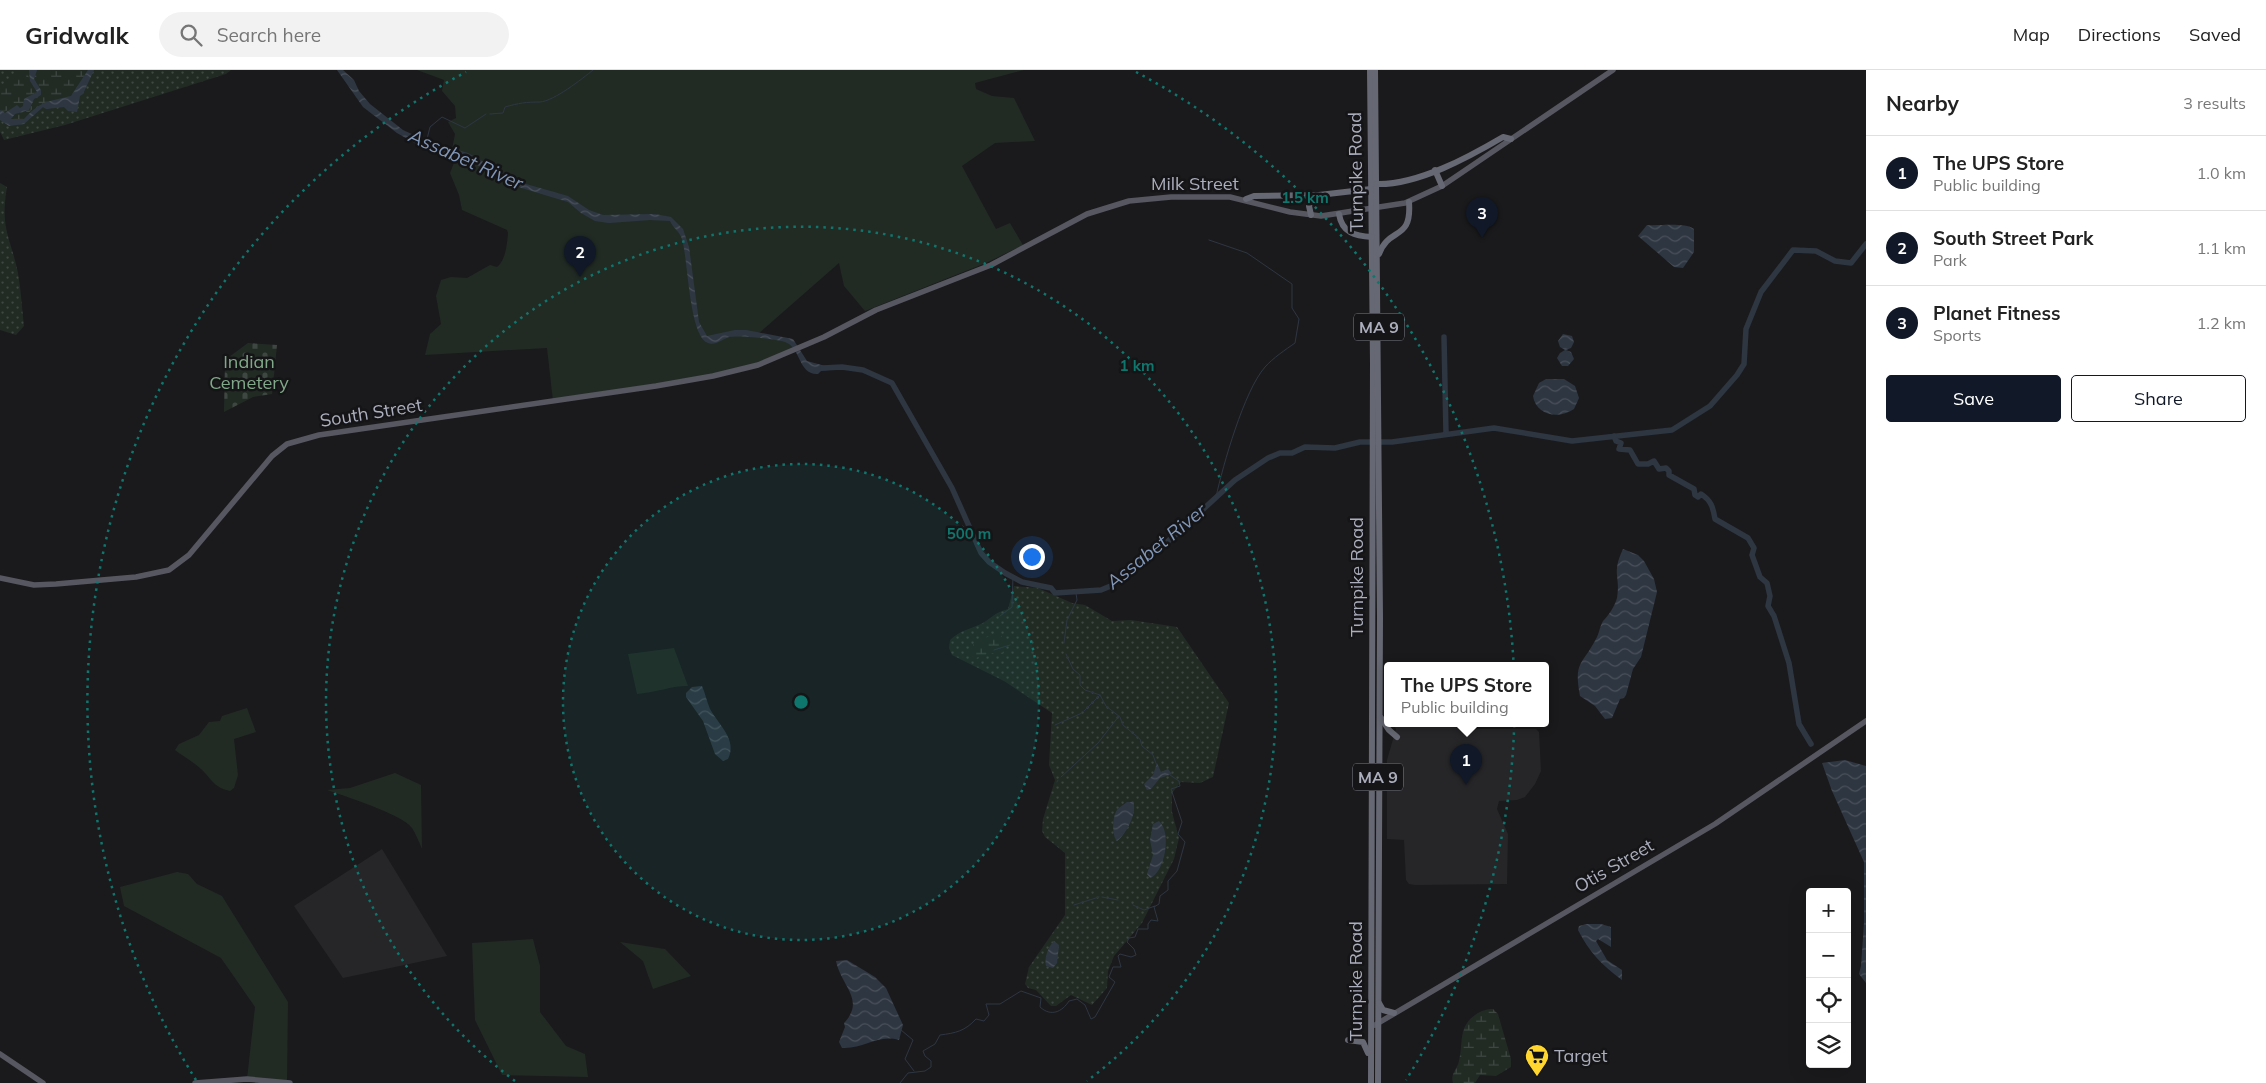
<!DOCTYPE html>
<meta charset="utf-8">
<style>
body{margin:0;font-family:Mulish,sans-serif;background:#f2f2f2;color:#222}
.controls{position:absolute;right:15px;bottom:15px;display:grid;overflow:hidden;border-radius:5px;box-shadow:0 5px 20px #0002}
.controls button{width:45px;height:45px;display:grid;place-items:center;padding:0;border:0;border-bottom:1px solid #e0e0e0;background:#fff;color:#222;font:25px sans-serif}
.you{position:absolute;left:1031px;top:486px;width:18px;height:18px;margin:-12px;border:4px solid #fff;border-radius:50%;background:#1a73e8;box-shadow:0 0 0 8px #1a73e833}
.badge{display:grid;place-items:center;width:32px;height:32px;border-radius:50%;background:#111827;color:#fff;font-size:16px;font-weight:700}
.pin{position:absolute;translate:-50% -41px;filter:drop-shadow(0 1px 2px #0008)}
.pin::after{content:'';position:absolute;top:26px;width:18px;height:15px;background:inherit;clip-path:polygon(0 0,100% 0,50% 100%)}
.popup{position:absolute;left:1384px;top:592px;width:165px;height:65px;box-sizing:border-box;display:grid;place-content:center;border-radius:5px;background:#fff;filter:drop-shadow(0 1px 4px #0005);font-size:16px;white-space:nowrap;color:#767676}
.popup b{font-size:19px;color:#222}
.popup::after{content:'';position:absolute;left:50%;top:100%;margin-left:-10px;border:10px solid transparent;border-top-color:#fff}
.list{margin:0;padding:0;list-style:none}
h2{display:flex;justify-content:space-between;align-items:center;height:65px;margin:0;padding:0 20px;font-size:21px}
h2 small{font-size:16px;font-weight:400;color:#767676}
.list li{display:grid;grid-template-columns:32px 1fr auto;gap:15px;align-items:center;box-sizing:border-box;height:75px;padding:0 20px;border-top:1px solid #e0e0e0}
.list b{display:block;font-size:19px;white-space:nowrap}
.list p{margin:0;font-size:16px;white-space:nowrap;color:#767676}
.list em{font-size:16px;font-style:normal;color:#767676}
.actions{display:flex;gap:10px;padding:15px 20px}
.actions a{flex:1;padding:11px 0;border:1px solid #111827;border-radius:5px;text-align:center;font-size:18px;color:#111827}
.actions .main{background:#111827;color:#fff}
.icon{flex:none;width:28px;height:28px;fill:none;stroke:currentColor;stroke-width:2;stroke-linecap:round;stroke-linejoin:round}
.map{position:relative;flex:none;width:1866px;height:1013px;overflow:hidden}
header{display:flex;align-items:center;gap:30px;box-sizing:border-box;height:70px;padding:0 25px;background:#fff;border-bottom:1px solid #e0e0e0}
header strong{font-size:24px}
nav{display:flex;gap:28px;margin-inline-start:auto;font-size:18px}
.search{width:350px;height:45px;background:#f2f2f2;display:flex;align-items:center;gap:12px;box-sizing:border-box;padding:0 18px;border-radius:28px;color:#767676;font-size:19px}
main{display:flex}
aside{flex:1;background:#fff}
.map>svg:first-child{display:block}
</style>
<header>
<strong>Gridwalk</strong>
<div class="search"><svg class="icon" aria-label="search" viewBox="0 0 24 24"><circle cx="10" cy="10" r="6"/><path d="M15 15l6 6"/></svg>Search here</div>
<nav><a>Map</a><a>Directions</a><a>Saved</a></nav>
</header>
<main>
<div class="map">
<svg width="1866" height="1013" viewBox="0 0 1866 1013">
<defs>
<pattern id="grass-dots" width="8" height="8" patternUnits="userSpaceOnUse" patternTransform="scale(1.25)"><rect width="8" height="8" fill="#212b24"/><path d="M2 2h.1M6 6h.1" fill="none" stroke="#3f4742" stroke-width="1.8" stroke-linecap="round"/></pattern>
<pattern id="wetland-marsh" width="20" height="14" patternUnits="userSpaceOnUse" patternTransform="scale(1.25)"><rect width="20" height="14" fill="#212b24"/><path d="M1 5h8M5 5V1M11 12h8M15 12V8" fill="none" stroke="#3f4742"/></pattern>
<pattern id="cemetery-stones" width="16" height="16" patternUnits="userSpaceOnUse" patternTransform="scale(1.25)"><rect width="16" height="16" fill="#212b24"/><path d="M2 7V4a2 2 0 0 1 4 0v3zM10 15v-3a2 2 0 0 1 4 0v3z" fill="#3f4742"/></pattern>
<pattern id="water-waves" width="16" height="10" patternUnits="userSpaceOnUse" patternTransform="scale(1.25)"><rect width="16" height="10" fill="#2e3642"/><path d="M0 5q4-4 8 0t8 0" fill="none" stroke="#4a515b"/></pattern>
</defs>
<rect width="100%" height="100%" fill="#1a1a1c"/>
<g fill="#262629">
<polygon points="1393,654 1460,654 1467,659 1536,659 1539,662 1541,701 1535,714 1525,727 1517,730 1499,731 1497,739 1508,764 1507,814 1415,815 1409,814 1406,810 1404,770 1387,769 1387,690 1396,659"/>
<polygon points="382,779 447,886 343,908 294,836"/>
</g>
<g fill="url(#grass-dots)">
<polygon points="0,0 231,0 226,4 65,55 4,70 0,62"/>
<path d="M0,113L7,117C0,159 10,165 18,203C21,220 22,239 24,256L16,265L0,260Z"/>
<path d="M1014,516L1038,518L1072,533L1085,535L1112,551L1131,550L1177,557L1229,633L1213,707L1200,713L1181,712L1172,723V742L1179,768L1174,789L1142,853L1114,886L1108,901L1107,918L1092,935L1071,925L1056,936H1051L1036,920L1028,918L1025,914L1029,897L1065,845V783L1045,767L1042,761L1043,749L1055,710L1049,695L1052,643L1004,611L952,585L949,578L950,570C960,560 971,559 983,553C993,547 994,543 1008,539Z"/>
</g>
<g fill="url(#wetland-marsh)">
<polygon points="17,0 29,0 28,6 37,22 24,29 23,36 2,42 0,40 0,19 11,10"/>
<path d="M37,0H88L71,26L36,35L23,49H11C14,44 20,44 25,41C32,36 33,29 41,25L34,9Z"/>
<polygon points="1000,564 1006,573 1002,584 991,583 976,588 970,584 975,570"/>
<path d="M1493,939L1498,944L1511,989V997L1496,1006L1480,1005L1475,1013H1453C1450,1004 1457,1000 1459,991C1464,971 1457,956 1478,943C1484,940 1487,939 1493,939Z"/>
</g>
<polygon fill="url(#cemetery-stones)" points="248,273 277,275 272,324 253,327 224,342 225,290"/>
<g fill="#212b24">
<path d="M417,0H1024L975,13L976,19L992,26L1014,28L1035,71L995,73L962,96L996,159L1010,153L1023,175L986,193L865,241L844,216L839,193L757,265L791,271L798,280L741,300L553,331L547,278L425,285L430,264L441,254L436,226L441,210L451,207L467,208L490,195L497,197C506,190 507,174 508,163L507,160L462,140L459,125L450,103L459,80L452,79L455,64L448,52L456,48L455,36L442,21L444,10Z"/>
<path d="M674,578L688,616C670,616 654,623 637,624L628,584Z"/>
<path d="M247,638L256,662L234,669L238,705L234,718L230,721C216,718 213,712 205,703C197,694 184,687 175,680L179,674L199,665L209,652L220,651L222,646Z"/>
<path d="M395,703L421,715L422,779C419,772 416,764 412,758C402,744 344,726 327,720L350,718Z"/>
<polygon points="177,802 188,804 197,814 222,826 288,932 287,1013 247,1009 255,937 221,888 124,836 120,817"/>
<polygon points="533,869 540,896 540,942 566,976 585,984 588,1007 502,1005 475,950 472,873"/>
<polygon points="620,872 665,879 691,906 653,919 643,891"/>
</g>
<g fill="url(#water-waves)">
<path d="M29,0H37L34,9L41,20V25L34,29L29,40L15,44L11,49H24C42,30 47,32 71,26L88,0H94L83,24L80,26L77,42L68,41L64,37L46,39L43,37L24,54L9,56L0,50V40L5,43L17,35L20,38L23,36L24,29L37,22L30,11Z"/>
<path d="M337,0H343L354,10L359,21L370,34L403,60L429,72L468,83L519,112L568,126L589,140L603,145L655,144L671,147L683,159L689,177L699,252L707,266L735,260H746L793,269L807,291L829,297V300L821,301L818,304C798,305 801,277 785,272C777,269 738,265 729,267C723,269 715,276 708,273C689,267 688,188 682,169C680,162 673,158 670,151L650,150L609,153L595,151L581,143L568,132L515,116L463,87L435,82L418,75L397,63L363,37Z"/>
<path d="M1647,155C1661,156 1684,152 1694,159V182L1683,198L1674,197L1638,166Z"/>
<polygon points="1563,264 1572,266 1574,272 1571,278 1566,280 1571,282 1574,289 1568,296 1562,296 1557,288 1560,283 1565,280 1560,277 1558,271"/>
<path d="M1546,309H1564L1575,316L1579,328L1574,339C1558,350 1536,345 1533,326L1539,313Z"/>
<path d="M1623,479L1638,485L1644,491L1654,509L1657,522L1641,587L1633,599L1626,625L1624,628L1620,629L1612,648L1605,649L1595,636L1580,626C1574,591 1581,597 1596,569C1599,564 1600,556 1603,551C1608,546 1615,536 1617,528C1621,507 1611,504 1623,479Z"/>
<path d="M702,616C705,623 707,632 710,639C718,654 738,670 728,689L723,691L715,684L703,651L686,627V623L692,617Z"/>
<polygon points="1845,690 1866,696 1866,913 1859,904 1861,896 1864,853 1864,792 1832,721 1822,693"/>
<polygon points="1157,693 1161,702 1168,699 1172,704 1160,708 1151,719 1147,720 1144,714 1153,705"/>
<path d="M1127,732H1133C1138,741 1126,765 1117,771C1112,766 1112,747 1117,740C1119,737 1124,735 1127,732Z"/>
<path d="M1159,751C1172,762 1165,803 1150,808L1147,804L1153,785L1150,770L1153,754Z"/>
<path d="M1587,854H1601L1611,857V877L1598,869L1596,871L1607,890L1622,900V910C1602,895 1589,882 1578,860L1579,856Z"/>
<path d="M1054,871L1059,875L1057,893L1053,898L1046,896C1044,888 1048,877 1054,871Z"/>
<path d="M847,890L875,907L886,918L903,955L899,970C877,964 865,979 842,978L839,972L845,957L844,953C866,930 841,916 836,891Z"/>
</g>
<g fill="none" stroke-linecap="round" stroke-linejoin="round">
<g stroke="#2e3642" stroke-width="1">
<path d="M490,44L503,43L505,37C519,33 526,32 540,32C554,31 582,9 593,0"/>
<polyline points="427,69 430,57 442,47 465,58 486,44"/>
<path d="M1209,170L1247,183L1292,214V238L1299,249L1295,273C1285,280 1273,288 1265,297C1244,321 1223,395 1216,427"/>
<polyline points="1000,546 1012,537 1013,506"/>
<polyline points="1064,573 1067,550 1077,530 1076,523"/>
<polyline points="994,580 1010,575"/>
<polyline points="1066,584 1073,599 1080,605 1080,615 1085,620 1100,625 1106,636 1120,647 1123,655 1140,669 1142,676 1153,685 1157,696"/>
<polyline points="1084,641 1100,625"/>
<polyline points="1055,655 1082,643"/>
<polyline points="1061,707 1098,673 1119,646"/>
<polyline points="1057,712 1058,710"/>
<polyline points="1102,827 1118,830"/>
<polyline points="1074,835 1099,827"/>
<polyline points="1133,835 1144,840 1155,836"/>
<polyline points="901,960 913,970 905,989 914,1001"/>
<path d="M900,1013L908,1003L925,1001L931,997V991L925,986L923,981L935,974L940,965C956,963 965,961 976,949L984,951L989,945L986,934H1000L1021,921L1041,928L1040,937C1051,947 1062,942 1069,931L1077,929L1085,935L1091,949L1095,947L1115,912L1109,907L1113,897H1121L1118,886L1120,884L1131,887L1136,885L1134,879L1127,872L1129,868L1135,867L1138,859H1148V854L1151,850L1158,851L1154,837L1159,834L1160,826L1168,820V811L1177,801L1185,772L1178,764L1182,752L1171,719L1180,716L1179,711L1170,705"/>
</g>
<g stroke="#2e3642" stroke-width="5.5">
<polyline points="1444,267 1446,364"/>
<polyline points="823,298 842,297 863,300 892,313 952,418 981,483 989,492 1005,503 1022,512 1051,518 1055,523 1101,520 1113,515 1173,467 1235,410 1268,388 1280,383 1292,383 1305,377 1335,378 1360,372 1392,372 1494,358 1572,371 1672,360 1710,336 1737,305 1744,294 1746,259 1761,222 1793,180 1816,181 1835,191 1851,193 1866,174"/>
<path d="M1614,366L1616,371L1621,373L1619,379L1630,380L1638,394H1648L1654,391L1659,399L1666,398L1669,401V405L1694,419L1695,425L1698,427L1701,424C1712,431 1713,438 1715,449L1748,468L1754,478L1752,485L1760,507L1767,513L1770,526L1768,536L1774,546L1789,593L1799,654L1811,674"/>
</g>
<g stroke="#565761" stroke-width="5.5">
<polyline points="0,508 34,515 56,514 136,507 169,500 189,485 272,386 287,374 319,365 656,316 713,306 758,295 824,267 876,240 991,195 1087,144 1129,131 1171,127 1230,127 1290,142 1321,146 1405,133 1442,116 1613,0"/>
<polyline points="1375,955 1715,754 1866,651"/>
<polyline points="0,984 43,1013"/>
<polyline points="195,1013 247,1009 290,1013"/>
</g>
<g stroke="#666873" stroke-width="6">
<polyline points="1370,0 1373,293 1371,1013"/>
<polyline points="1375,0 1380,547 1378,1013"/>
<polyline points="1435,100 1442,116"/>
<path d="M1377,114C1418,115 1469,87 1503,67L1511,69"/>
<polyline points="1246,129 1254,126 1319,125 1371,119"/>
<path d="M1339,144C1342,163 1355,166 1372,167"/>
<polyline points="1311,145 1309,136 1313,125"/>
<path d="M1379,184C1389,156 1412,172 1409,132"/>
<polyline points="1381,648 1389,660 1397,667"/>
<polyline points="1379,933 1383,940 1394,943"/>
<polyline points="1348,970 1363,972 1368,983"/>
</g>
</g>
<circle cx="801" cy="632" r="238" fill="#0f766e" fill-opacity=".12"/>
<g fill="none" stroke="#0f766e" stroke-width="2.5" stroke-dasharray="2.5 5">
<circle cx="801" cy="632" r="238"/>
<path d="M515 1011A475 475 0 1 1 1087 1011"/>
<path d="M196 1010A713 713 0 0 1 466 2M1136 2A713 713 0 0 1 1406 1010"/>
</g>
<defs>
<g id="supermarket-pin" transform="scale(1.25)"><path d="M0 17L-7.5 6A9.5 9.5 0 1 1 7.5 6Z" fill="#ffd62f" stroke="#151517"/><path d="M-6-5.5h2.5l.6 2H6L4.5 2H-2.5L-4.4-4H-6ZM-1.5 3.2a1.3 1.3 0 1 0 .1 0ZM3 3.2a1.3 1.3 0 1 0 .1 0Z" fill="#111"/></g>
</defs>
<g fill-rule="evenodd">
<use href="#supermarket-pin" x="1537" y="986"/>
</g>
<g text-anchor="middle" stroke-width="5" stroke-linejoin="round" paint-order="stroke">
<g fill="#151517" stroke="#7e808b" stroke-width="1">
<rect x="1354" y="243.5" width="50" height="27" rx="4"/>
<rect x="1353" y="693.5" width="50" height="27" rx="4"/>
</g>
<g font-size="16" font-weight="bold" fill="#abaebd">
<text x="1379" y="263">MA 9</text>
<text x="1378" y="713">MA 9</text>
</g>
<g font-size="18" fill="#abaebd" stroke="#151517">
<text transform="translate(1356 102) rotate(-91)" y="6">Turnpike Road</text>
<text x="1195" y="120">Milk Street</text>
<text transform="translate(371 343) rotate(-9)" y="6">South Street</text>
<text transform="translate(1357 507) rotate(-90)" y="6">Turnpike Road</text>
<text transform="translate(1614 796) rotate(-30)" y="6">Otis Street</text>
<text transform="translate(1356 911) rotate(-90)" y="6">Turnpike Road</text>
</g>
<g font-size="18" fill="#81a989" stroke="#151517">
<text x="249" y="298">Indian<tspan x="249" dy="21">Cemetery</tspan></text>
</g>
<g font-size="18" fill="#abaebd" stroke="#151517" text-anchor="start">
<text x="1554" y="992">Target</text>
</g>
<g font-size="19" font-style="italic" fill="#8197b9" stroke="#151517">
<text transform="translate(466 89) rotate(24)" y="7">Assabet River</text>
<text transform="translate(1156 476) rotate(-39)" y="7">Assabet River</text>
</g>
</g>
<circle cx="801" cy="632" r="8" fill="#0f766e" stroke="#151517" stroke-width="2.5"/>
<g font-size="15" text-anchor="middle" font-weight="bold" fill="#0f766e" stroke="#151517" stroke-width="5" stroke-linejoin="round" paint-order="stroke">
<text x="1305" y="133">1.5 km</text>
<text x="1137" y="301">1 km</text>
<text x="969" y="469">500 m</text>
</g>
</svg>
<div class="controls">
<button>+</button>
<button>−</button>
<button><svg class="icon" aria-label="locate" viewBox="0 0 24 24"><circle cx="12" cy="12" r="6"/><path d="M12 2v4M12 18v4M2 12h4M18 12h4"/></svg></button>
<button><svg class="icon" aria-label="layers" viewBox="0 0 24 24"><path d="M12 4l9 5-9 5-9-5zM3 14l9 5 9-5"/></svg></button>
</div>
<div class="you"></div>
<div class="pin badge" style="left:1466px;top:715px">1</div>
<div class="popup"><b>The UPS Store</b>Public building</div>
<div class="pin badge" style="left:580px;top:207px">2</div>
<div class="pin badge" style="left:1482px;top:168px">3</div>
</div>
<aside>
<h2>Nearby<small>3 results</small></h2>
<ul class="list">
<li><span class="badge">1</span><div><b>The UPS Store</b><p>Public building</p></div><em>1.0 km</em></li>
<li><span class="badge">2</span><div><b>South Street Park</b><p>Park</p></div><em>1.1 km</em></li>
<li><span class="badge">3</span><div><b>Planet Fitness</b><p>Sports</p></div><em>1.2 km</em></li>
</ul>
<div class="actions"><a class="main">Save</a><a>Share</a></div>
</aside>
</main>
